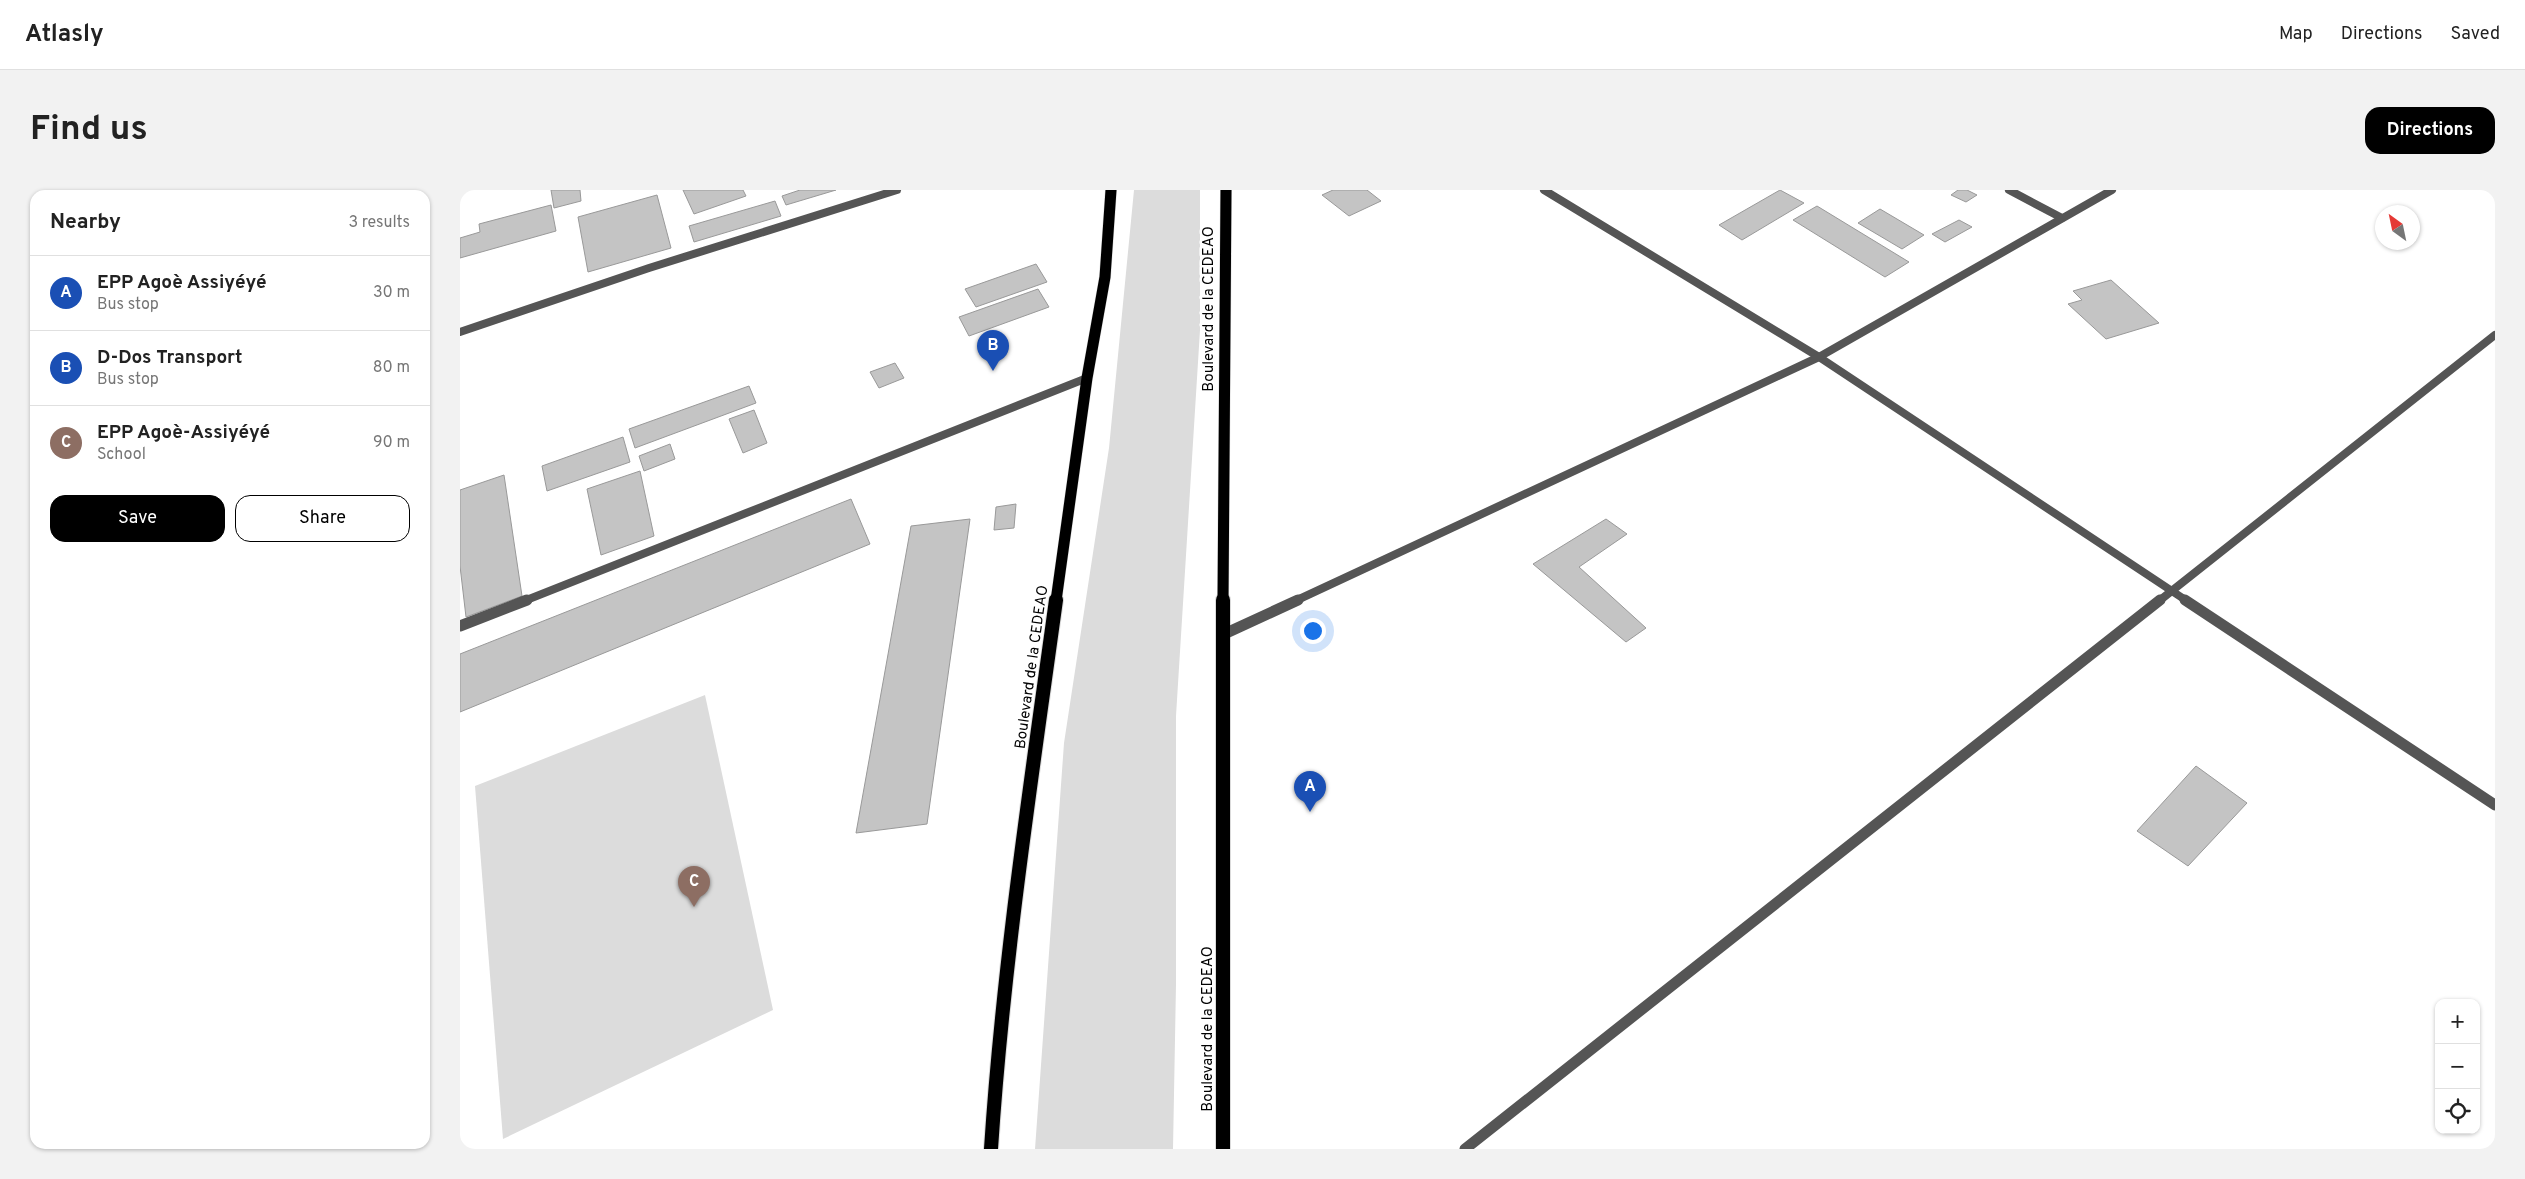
<!DOCTYPE html>
<meta charset="utf-8">
<style>
body{margin:0;font-family:Overpass,sans-serif;background:#f2f2f2;color:#222}
.controls{position:absolute;right:15px;bottom:15px;display:grid;overflow:hidden;border-radius:10px;box-shadow:0 1px 4px #0004}
.controls button{width:45px;height:45px;display:grid;place-items:center;padding:0;border:0;border-bottom:1px solid #e0e0e0;background:#fff;color:#222;font:25px sans-serif}
.compass{position:absolute;left:1915px;top:15px;width:45px;height:45px;border-radius:50%;background:#fff;box-shadow:0 1px 4px #0004;rotate:327deg}
.you{position:absolute;left:852px;top:440px;width:18px;height:18px;margin:-12px;border:4px solid #fff;border-radius:50%;background:#1a73e8;box-shadow:0 0 0 8px #1a73e833}
.badge{display:grid;place-items:center;width:32px;height:32px;border-radius:50%;background:#000;color:#fff;font-size:16px;font-weight:700}
.pin{position:absolute;translate:-50% -41px;filter:drop-shadow(0 1px 2px #0008)}
.pin::after{content:'';position:absolute;top:26px;width:18px;height:15px;background:inherit;clip-path:polygon(0 0,100% 0,50% 100%)}
.list{margin:0;padding:0;list-style:none}
h2{display:flex;justify-content:space-between;align-items:center;height:65px;margin:0;padding:0 20px;font-size:21px}
h2 small{font-size:16px;font-weight:400;color:#767676}
.list li{display:grid;grid-template-columns:32px 1fr auto;gap:15px;align-items:center;box-sizing:border-box;height:75px;padding:0 20px;border-top:1px solid #e0e0e0}
.list b{display:block;font-size:19px;white-space:nowrap}
.list p{margin:0;font-size:16px;white-space:nowrap;color:#767676}
.list em{font-size:16px;font-style:normal;color:#767676}
.actions{display:flex;gap:10px;padding:15px 20px}
.actions a{flex:1;padding:11px 0;border:1px solid #000;border-radius:15px;text-align:center;font-size:18px;color:#000}
.actions .main{background:#000;color:#fff}
.icon{flex:none;width:28px;height:28px;fill:none;stroke:currentColor;stroke-width:2;stroke-linecap:round;stroke-linejoin:round}
.map{position:relative;flex:none;width:2035px;height:959px;overflow:hidden;border-radius:15px}
header{display:flex;align-items:center;gap:30px;box-sizing:border-box;height:70px;padding:0 25px;background:#fff;border-bottom:1px solid #e0e0e0}
header strong{font-size:24px}
nav{display:flex;gap:28px;margin-inline-start:auto;font-size:18px}
.intro{display:flex;align-items:center;justify-content:space-between;box-sizing:border-box;height:120px;padding:0 30px}
h1{margin:0;font-size:35px}
.button{padding:12px 22px;border-radius:15px;background:#000;color:#fff;font-size:18px;font-weight:700}
main{display:flex;gap:30px;padding:0 30px}
aside{flex:1;background:#fff;border-radius:15px;box-shadow:0 1px 4px #0004}
.map>svg:first-child{display:block}
</style>
<header>
<strong>Atlasly</strong>
<nav><a>Map</a><a>Directions</a><a>Saved</a></nav>
</header>
<div class="intro"><h1>Find us</h1><a class="button">Directions</a></div>
<main>
<aside>
<h2>Nearby<small>3 results</small></h2>
<ul class="list">
<li><span class="badge" style="background:#1a4fb4">A</span><div><b>EPP Agoè Assiyéyé</b><p>Bus stop</p></div><em>30 m</em></li>
<li><span class="badge" style="background:#1a4fb4">B</span><div><b>D-Dos Transport</b><p>Bus stop</p></div><em>80 m</em></li>
<li><span class="badge" style="background:#8d6e63">C</span><div><b>EPP Agoè-Assiyéyé</b><p>School</p></div><em>90 m</em></li>
</ul>
<div class="actions"><a class="main">Save</a><a>Share</a></div>
</aside>
<div class="map">
<svg width="2035" height="959" viewBox="0 0 2035 959">
<rect width="100%" height="100%" fill="#fff"/>
<g fill="#dcdcdc">
<polygon points="674,0 740,0 740,140 716,526 716,794 713,959 575,959 604,553 649,258"/>
<polygon points="245,505 313,820 43,949 15,596"/>
</g>
<g fill="#c4c4c4" stroke="#999">
<polygon points="91,0 120,0 121,11 94,18"/>
<polygon points="223,0 283,0 286,6 234,24"/>
<polygon points="340,0 376,0 326,15 322,6"/>
<polygon points="873,0 907,0 921,11 889,26 862,5"/>
<polygon points="1320,0 1344,13 1282,50 1259,35"/>
<polygon points="1498,0 1507,0 1517,5 1506,12 1491,5"/>
<polygon points="197,5 211,58 128,82 118,27"/>
<polygon points="315,11 321,26 234,52 229,36"/>
<polygon points="91,15 96,41 0,68 0,48 20,42 19,34"/>
<polygon points="1357,16 1449,72 1425,87 1333,30"/>
<polygon points="1420,19 1464,45 1442,59 1398,33"/>
<polygon points="1499,30 1512,37 1485,52 1472,44"/>
<polygon points="576,74 587,92 516,117 505,99"/>
<polygon points="1651,90 1699,133 1646,149 1608,114 1622,110 1613,101"/>
<polygon points="578,99 589,117 509,146 499,127"/>
<polygon points="435,173 444,188 419,198 410,182"/>
<polygon points="289,196 296,213 175,258 169,239"/>
<polygon points="294,220 307,253 283,263 269,229"/>
<polygon points="163,247 170,272 87,301 82,276"/>
<polygon points="210,254 215,269 184,281 179,266"/>
<polygon points="180,281 194,346 141,365 127,299"/>
<polygon points="44,285 62,406 6,427 0,376 0,300"/>
<polygon points="391,309 410,354 0,522 0,464"/>
<polygon points="556,314 554,338 534,340 536,317"/>
<polygon points="510,329 467,634 396,643 451,336"/>
<polygon points="1146,329 1167,344 1119,377 1186,438 1166,452 1073,374"/>
<polygon points="1736,576 1787,613 1728,676 1677,641"/>
</g>
<g fill="none" stroke-linecap="round" stroke-linejoin="round">
<g stroke="#dbdbdb" stroke-width="12">
<g id="primary-far1">
<polyline points="596,411 627,188 645,87 651,0"/>
<polyline points="763,411 766,0"/>
</g>
</g>
<g stroke="#dbdbdb" stroke-width="16">
<g id="primary">
<polyline points="763,410 763,959"/>
<path d="M531,959C543,775 571,592 596,410"/>
</g>
</g>
<g stroke="#555" stroke-width="8">
<polyline points="1084,0 1359,167 1727,411"/>
<polyline points="1549,0 1602,28"/>
<polyline points="0,142 189,78 437,0"/>
<polyline points="64,411 627,188"/>
<polyline points="835,411 1359,167 1652,0"/>
<polyline points="1699,411 2035,145"/>
</g>
<g stroke="#555" stroke-width="11">
<polyline points="1725,410 2035,615"/>
<polyline points="0,436 67,410"/>
<polyline points="762,445 838,410"/>
<polyline points="1005,959 1700,410"/>
</g>
<use href="#primary-far1" stroke="#000" stroke-width="11"/>
<use href="#primary" stroke="#000" stroke-width="14"/>
</g>
<g text-anchor="middle" stroke-width="5" stroke-linejoin="round" paint-order="stroke">
<g font-size="15" fill="#000" stroke="#fff">
<text transform="translate(748 119) rotate(-90)" y="5">Boulevard de la CEDEAO</text>
<text transform="translate(571 477) rotate(-82)" y="5">Boulevard de la CEDEAO</text>
<text transform="translate(747 839) rotate(-90)" y="5">Boulevard de la CEDEAO</text>
</g>
</g>
</svg>
<div class="controls">
<button>+</button>
<button>−</button>
<button><svg class="icon" aria-label="locate" viewBox="0 0 24 24"><circle cx="12" cy="12" r="6"/><path d="M12 2v4M12 18v4M2 12h4M18 12h4"/></svg></button>
</div>
<svg class="compass" viewBox="-18 -18 36 36"><path d="M0-13l5 13h-10z" fill="#e53935"/><path d="M0 13l5-13h-10z" fill="#767676"/></svg>
<div class="you"></div>
<div class="pin badge" style="left:850px;top:622px;background:#1a4fb4">A</div>
<div class="pin badge" style="left:533px;top:181px;background:#1a4fb4">B</div>
<div class="pin badge" style="left:234px;top:717px;background:#8d6e63">C</div>
</div>
</main>
